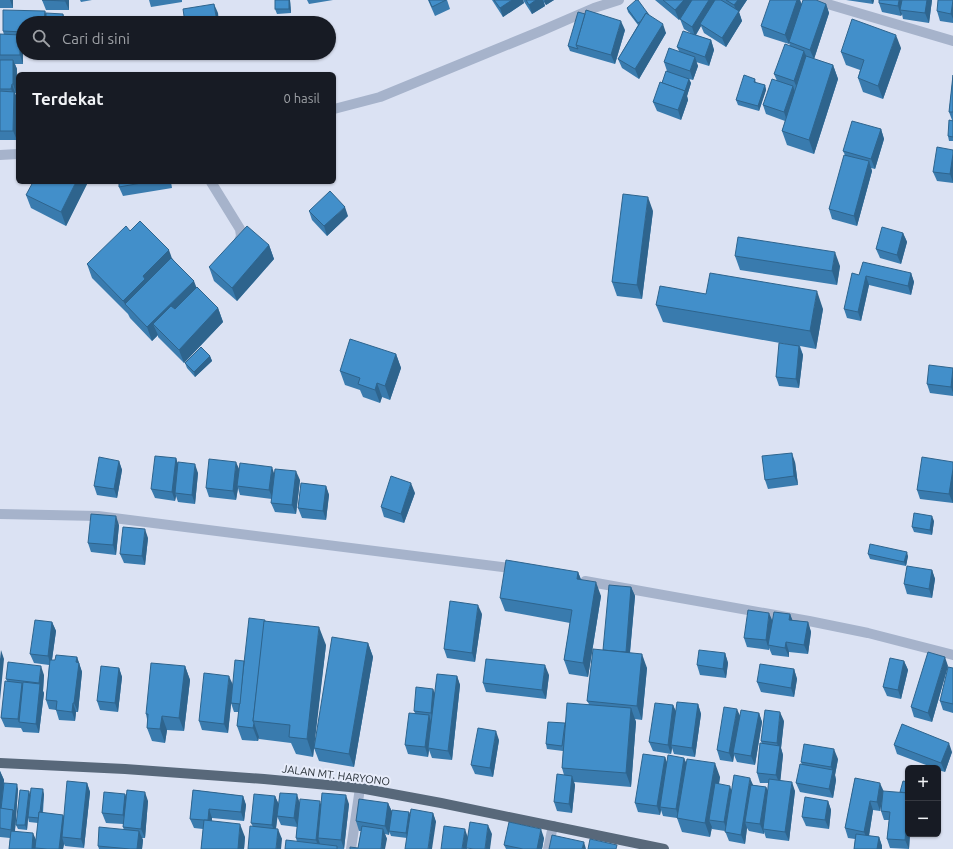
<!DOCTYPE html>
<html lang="id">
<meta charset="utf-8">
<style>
body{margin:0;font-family:Ubuntu,sans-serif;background:#20242c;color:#f1f3f6}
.controls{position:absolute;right:12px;bottom:12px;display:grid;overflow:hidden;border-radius:6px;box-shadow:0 1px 3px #0004}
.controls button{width:36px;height:36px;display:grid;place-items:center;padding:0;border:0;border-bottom:1px solid #363941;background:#171b24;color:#f1f3f6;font:20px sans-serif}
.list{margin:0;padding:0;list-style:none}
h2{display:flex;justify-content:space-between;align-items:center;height:52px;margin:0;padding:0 16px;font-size:17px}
h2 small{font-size:13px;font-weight:400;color:#9ea1a6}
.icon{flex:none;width:22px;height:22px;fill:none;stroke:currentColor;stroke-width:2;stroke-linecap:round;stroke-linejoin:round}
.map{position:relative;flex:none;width:953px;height:849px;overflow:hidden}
.search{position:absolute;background:#171b24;box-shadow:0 1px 3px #0004;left:16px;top:16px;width:320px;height:44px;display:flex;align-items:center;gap:10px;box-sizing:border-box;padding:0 14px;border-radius:22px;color:#9ea1a6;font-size:15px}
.panel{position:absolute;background:#171b24;box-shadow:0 1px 3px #0004;left:16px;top:72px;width:320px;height:112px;border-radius:6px}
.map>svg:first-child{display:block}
</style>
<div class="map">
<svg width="953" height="849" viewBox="0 0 953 849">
<rect width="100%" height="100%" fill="#dbe2f3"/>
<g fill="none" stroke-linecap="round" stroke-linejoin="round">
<g stroke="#a6b3cb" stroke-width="10">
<polyline points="814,0 953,41"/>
<polyline points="334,109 380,97 541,31 594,8 619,0"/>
<polyline points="0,155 18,154"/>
<polyline points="211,182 240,229 241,236 237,246"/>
<polyline points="0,514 98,516 518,569"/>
<polyline points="585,581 809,621 868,633 953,655"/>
<polyline points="351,849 360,788"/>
<polyline points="548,849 553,826"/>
</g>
<polyline stroke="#58687a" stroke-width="10" points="0,763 125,769 264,779 360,788 441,803 664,849"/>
</g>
<g fill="#397bae">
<rect x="0" y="0" width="13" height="8"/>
<polygon points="42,0 69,0 69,10 46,10"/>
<polygon points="80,0 92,0 81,2"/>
<polygon points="149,0 182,0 182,2 151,7"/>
<polygon points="290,0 291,13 277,14 275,9"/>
<polygon points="307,0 333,0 309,4"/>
<polygon points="428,0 447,0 450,9 435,16"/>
<polygon points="492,0 523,0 524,3 503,17"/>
<polygon points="523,0 554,0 546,5 544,2 545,6 532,14"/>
<polygon points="655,0 747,0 739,12 742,21 726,47 704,33 701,26 696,35 711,40 714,50 709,66 696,62 698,66 693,80 689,79 691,83 687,96 688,100 681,120 657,111 653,102 667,71 664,62 679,51 677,47 692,34 684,29 680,19 684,13 679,20"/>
<polygon points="800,0 802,5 826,4 829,13 814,59 833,65 838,79 814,154 787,145 782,131 785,121 766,114 763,105 777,81 774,74 790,46 789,43 789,44 764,36 761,26"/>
<polygon points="846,0 874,0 873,4"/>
<polygon points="932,0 929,23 903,19 902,14 901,16 882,12 879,3"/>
<polygon points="953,0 953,23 940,21 937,11"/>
<polygon points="627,8 650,16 666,33 639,79 622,68 618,59 638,25 628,12"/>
<polygon points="45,11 46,15 63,14 23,23 23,41 22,41 23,64 15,64 17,69 16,93 15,93 15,94 18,101 17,140 0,140 0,34 4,35 3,31"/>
<polygon points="625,30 615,64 570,51 568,46"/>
<polygon points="901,48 883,99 863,92 858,78 860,70 846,65 841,52"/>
<polygon points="272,53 297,53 274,57"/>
<polygon points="953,75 953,141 949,141 948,136 952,120 949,112"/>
<polygon points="755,79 756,83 765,85 766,90 759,111 738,105 736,100"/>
<polygon points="881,129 884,139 875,169 871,168 872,171 857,226 832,219 829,209 845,155 843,151"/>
<polygon points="953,150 953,183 937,181 933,172"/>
<polygon points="88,182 66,226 31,208 26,195"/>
<polygon points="119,182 171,182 172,188 123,196 119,187"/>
<polygon points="309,211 348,216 327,236 312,220"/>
<polygon points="653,211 642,299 617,296 612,282"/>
<polygon points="903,233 907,242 901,264 880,258 876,249"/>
<polygon points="269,245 274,259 237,301 214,281 209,267"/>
<polygon points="735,256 840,266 837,285 740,270"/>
<polygon points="172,258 196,288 218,308 223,322 184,363 158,337 158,335 152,341 130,318 128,314 92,278 87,264"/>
<polygon points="911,273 914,282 911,295 869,285 861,321 847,318 844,309 859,275"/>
<polygon points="706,294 823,309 816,349 800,346 803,355 799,388 779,386 776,377 791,345 663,322 656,305"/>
<polygon points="396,354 401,368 390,400 382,397 380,403 363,397 360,390 345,385 340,371"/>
<polygon points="210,356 212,361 195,377 187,368 185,363"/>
<polygon points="953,368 953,396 930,393 927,384"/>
<polygon points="176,458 178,465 198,473 195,504 178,502 176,496 175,501 155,498 151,489"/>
<polygon points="119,461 122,470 117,498 97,495 94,486"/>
<polygon points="795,462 798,485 768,489 765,480"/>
<polygon points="953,462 953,503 920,499 917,490"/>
<polygon points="239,470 274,475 300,480 296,514 275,512 271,503 272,499 240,495 238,488 236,500 209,497 206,488"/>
<polygon points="326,486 329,495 326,520 302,518 298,508"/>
<polygon points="415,493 404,523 384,517 381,507"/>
<polygon points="934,521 932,535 914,532 912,527"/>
<polygon points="119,525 116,555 91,552 88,543"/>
<polygon points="148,538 145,565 124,563 120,554"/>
<polygon points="868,554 908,556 906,566 870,559"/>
<polygon points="932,570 935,579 932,598 907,594 904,584"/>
<polygon points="578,572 581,579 601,596 588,677 569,674 564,660 570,623 505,611 500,598"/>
<polygon points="631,587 635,596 630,653 647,668 642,720 635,719 636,722 631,787 574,782 575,785 572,813 557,811 554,802 564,775 562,768 563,751 547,749 546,744 565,725 589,704 587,701 603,650"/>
<polygon points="482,614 475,662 447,658 444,649"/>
<polygon points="790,614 792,620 808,622 811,632 808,654 789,652 789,657 772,655 769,648 769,650 747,647 744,638 772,621"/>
<polygon points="265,621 326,645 314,743 368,643 373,657 354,767 319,761 314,748 313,757 296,754 291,743 259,739 259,737 258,741 242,740 237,726 239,712 234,712 231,703 244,661"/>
<polygon points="52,622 56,631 52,660 55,660 77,657 82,672 78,712 76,712 75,721 59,720 56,710 49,709 46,700 49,665 34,663 30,654"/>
<polygon points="725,653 728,663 726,678 700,675 697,665"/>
<polygon points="904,661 908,670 901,699 887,696 883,687"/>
<polygon points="185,666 190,680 184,731 167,730 165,743 152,741 147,728 147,719 146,714"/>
<polygon points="948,666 932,722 914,717 911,707"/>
<polygon points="119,668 122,677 118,712 100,710 97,701"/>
<polygon points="953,668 953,713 943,710 940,701"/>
<polygon points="794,669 797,679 794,697 761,692 757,682"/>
<polygon points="44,675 43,691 44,693 39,733 23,732 21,728 5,727 1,718 7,681 6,679"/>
<polygon points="549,675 546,699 486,692 483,683"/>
<polygon points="457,676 460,685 452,760 432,758 429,750 428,757 408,754 405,745 415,713 414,711 433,689 434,693"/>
<polygon points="233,685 228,733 202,730 199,721"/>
<polygon points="698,704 701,714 695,757 674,754 672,748 671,754 653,751 649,742 673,705 676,712"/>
<polygon points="759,713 762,722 755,765 737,762 734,755 733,762 720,760 717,750 740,716"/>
<polygon points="784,721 781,748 783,755 780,780 795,791 789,841 766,838 764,832 764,834 749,831 747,828 745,844 729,841 725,831 712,829 712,827 710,837 682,832 677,818 663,816 661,810 660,815 638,812 635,803 665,757 667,763 684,758 686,763 720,777 719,784 732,790 753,785 766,787 768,791 769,783 760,783 757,773 762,744 761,741"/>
<polygon points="499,740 493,777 475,774 471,765"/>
<polygon points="894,745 952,752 945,772 938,770 938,768 934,768 897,754"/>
<polygon points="838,759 835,775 836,780 833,798 800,792 796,783 802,765 801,762"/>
<polygon points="0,771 4,780 4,783 18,789 16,817 16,819 15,831 36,841 38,823 29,822 28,818 27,830 18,829 16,825 29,791 30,795 44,794 43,813 63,815 64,817 87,783 90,792 84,848 65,846 64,844 63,849 9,849 10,838 0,837"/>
<polygon points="855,778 883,791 910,834 909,849 890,848 887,839 889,820 884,820 881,811 882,799 880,811 873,810 869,836 879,837 882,846 882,849 854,849 855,839 848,838 845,828"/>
<polygon points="193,790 243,796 246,805 244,821 212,818 212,821 245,837 244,849 201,849 203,829 194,828 190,819"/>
<polygon points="125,794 126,797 148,801 145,838 142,838 143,840 142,849 99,849 98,846 124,830 123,827 123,824 106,823 102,813"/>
<polygon points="275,796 279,805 276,829 282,839 253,827 251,823"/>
<polygon points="828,801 831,810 829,829 806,826 802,817"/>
<polygon points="300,802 321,805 349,804 344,849 285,849 297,842 296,838 297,827 281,825 277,816"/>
<polygon points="388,803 392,812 389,835 385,834 387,839 358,848 361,831 359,831 356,821"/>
<polygon points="409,812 410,815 433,813 436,822 407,838 391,836 389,831"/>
<polygon points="544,838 542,849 506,849 504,845"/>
</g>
<g fill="#2e648d">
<polygon points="10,0 13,0 13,8"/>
<polygon points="65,0 69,0 69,10 65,1"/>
<polygon points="289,0 290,0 291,13 289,9"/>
<polygon points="512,0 523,0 524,3 503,17 500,8"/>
<polygon points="536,0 543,0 545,6 532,14 529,5"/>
<polygon points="545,0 554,0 546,5 544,1"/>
<polygon points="684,0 695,0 679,20 675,10"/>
<polygon points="709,0 716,0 700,24 701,26 695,36 692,27"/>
<polygon points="738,0 747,0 739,12 742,21 726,47 722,38 737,14 734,5"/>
<polygon points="797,0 800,0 802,6 789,42 789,44 785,35"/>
<polygon points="871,0 874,0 873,4"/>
<polygon points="899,0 904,0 900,10 902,14 901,16 898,6"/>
<polygon points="927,0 932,0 929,23 925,13"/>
<polygon points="953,2 953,19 951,14"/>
<polygon points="214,4 218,13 219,23 218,23 217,22"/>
<polygon points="826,4 829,13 814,59 810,50"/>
<polygon points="45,11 48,21 48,23 44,23"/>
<polygon points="63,14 67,23 63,23"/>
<polygon points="621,21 625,30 615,64 611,55"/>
<polygon points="663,24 666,33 639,79 635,69"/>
<polygon points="20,35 23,42 23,64 20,55"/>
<polygon points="896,35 901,48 883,99 878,86"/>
<polygon points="711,40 714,50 709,66 705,57"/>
<polygon points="804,51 808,60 798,90 794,81"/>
<polygon points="695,57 698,66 693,80 690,71"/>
<polygon points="13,60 17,69 16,93 13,84"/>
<polygon points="833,65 838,79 814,154 809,140"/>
<polygon points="689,79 691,83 687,96 688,100 681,120 678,110"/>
<polygon points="12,84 18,101 17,140 13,131 14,96 11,89"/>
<polygon points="765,85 766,90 759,111 758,106"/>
<polygon points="793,86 796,95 787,121 784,112"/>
<polygon points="881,129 884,139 875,169 871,159"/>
<polygon points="953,154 953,182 950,174"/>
<polygon points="869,161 872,171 857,226 854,216"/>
<polygon points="76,182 88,182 66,226 61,212"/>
<polygon points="648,197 653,211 642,299 637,285"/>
<polygon points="345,207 348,216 327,236 324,226"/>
<polygon points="903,233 907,242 901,264 897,255"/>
<polygon points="269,245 274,259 237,301 232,288"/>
<polygon points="169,250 174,264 125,304 123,301 143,276"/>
<polygon points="835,252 840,266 837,285 832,271"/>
<polygon points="911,273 914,282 911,295 908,286"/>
<polygon points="866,276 869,285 861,321 858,312"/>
<polygon points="194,281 199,294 153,324 158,335 152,341 147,327"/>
<polygon points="817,291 823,309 816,349 810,331"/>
<polygon points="218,308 223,322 184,363 179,350"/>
<polygon points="799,346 803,355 799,388 796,379"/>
<polygon points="396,354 401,368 390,400 385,386"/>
<polygon points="210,356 212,361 195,377 194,372"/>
<polygon points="953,372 953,393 951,387"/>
<polygon points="377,383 382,397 380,403 375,390"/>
<polygon points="792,453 795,462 798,485 794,476"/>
<polygon points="176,458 179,467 175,493 176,496 175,501 172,492"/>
<polygon points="119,461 122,470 117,498 114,489"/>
<polygon points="236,462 240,471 237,486 238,488 236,500 233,491"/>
<polygon points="195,464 198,473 195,504 192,495"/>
<polygon points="272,467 275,476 273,499 269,490"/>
<polygon points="953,469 953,503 949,494"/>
<polygon points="296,471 300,480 296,514 292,505"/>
<polygon points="411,483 415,493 404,523 401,514"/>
<polygon points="326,486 329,495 326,520 323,511"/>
<polygon points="116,516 119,525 116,555 113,545"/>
<polygon points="932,516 934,521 932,535 930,530"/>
<polygon points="145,529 148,538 145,565 142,556"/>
<polygon points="907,552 908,556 906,566 904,562"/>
<polygon points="932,570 935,579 932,598 929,589"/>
<polygon points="578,572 583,586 577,579"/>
<polygon points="596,582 601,596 588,677 583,663"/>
<polygon points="631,587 635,596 629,662 626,652"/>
<polygon points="478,605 482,614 475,662 472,653"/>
<polygon points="769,613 773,622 768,645 769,650 766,640"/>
<polygon points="790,614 794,624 789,620"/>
<polygon points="52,622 56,631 51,666 48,656"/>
<polygon points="808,622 811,632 808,654 804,645"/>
<polygon points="319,627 326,645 313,757 307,739"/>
<polygon points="786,642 789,652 789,657 785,648"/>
<polygon points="368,643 373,657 354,767 349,754"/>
<polygon points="1,650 4,659 0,700 0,659"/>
<polygon points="725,653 728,663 726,678 723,669"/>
<polygon points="642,654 647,668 642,720 637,706"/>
<polygon points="77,657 82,672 78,712 74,703"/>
<polygon points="945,657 948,666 932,722 928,713"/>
<polygon points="904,661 908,670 901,699 898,690"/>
<polygon points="545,665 549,675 546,699 542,690"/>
<polygon points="41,666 44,675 43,691 44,693 39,733 36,724 40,685 39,683"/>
<polygon points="185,666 190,680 184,731 179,718"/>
<polygon points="119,668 122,677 118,712 115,703"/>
<polygon points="794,669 797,679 794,697 791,688"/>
<polygon points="229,676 233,685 228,733 224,724"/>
<polygon points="457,676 460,685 452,760 448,751"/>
<polygon points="22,683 25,692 19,722 21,729 18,719"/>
<polygon points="433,689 437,699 434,722 431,713"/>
<polygon points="73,703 76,712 75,721 72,712"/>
<polygon points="698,704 701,714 695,757 692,748"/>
<polygon points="673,705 677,714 671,745 672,748 671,754 668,745"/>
<polygon points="631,708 636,722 631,787 626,773"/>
<polygon points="737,709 741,718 733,753 734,755 733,762 729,753"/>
<polygon points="780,712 784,721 781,748 783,755 780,785 776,775 779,750 777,743"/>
<polygon points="759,713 762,722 755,765 751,756"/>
<polygon points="429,715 432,725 428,748 429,750 428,757 425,747"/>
<polygon points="162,716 167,730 165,743 160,729"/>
<polygon points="254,723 259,737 258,741 253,728"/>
<polygon points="496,731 499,740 493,777 490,768"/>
<polygon points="949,743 952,752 945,772 941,763"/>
<polygon points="834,749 838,759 835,775 836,780 833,798 829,789 833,772 831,767"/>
<polygon points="665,757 668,766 660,807 661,810 660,815 657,806"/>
<polygon points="684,758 688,767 679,819 676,809"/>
<polygon points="715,763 720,777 713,820 709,820 712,827 710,837 705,823"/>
<polygon points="0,771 4,780 0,816"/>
<polygon points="572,776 575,785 572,813 569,804"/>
<polygon points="750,778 754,787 745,822 747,828 745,844 741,835"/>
<polygon points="792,782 795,791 789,841 785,832"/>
<polygon points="87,783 90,792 84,848 81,839"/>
<polygon points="880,783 884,792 880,811 877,802"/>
<polygon points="17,784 18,789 16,817 16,819 14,839 11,830 13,810"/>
<polygon points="730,786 733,795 727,832 724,822"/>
<polygon points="766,787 770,796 763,829 764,832 764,834 760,824"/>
<polygon points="43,789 44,794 41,823 40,819"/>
<polygon points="29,791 30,795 27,830 25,825"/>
<polygon points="145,792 148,801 145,838 141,829"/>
<polygon points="125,794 129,803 127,825 123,815"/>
<polygon points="297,794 300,804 298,827 294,818"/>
<polygon points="346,795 349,804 344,849 341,840"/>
<polygon points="243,796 246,805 244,821 241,812"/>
<polygon points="275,796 279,805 275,834 272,825"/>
<polygon points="320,801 323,811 318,838 320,844 319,849 316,840"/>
<polygon points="828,801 831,810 829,829 825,820"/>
<polygon points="870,801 873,810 868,841 864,832"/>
<polygon points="388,803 392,812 389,835 385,826"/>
<polygon points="209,809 212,818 211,830 208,821"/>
<polygon points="409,812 411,817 408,838 406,833"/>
<polygon points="433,813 436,822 432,849 428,849"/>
<polygon points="908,813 908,834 910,834 909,849 905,840"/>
<polygon points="63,815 66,824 62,837 64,844 63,849 59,849"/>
<polygon points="240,824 245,837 244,849 238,849"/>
<polygon points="488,825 492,834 490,849 485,849"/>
<polygon points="278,829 282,839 281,849 276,849"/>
<polygon points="383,829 387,839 385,849 381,849"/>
<polygon points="465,829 468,838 467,849 462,849"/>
<polygon points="541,829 544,838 542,849 537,849"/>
<polygon points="139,831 143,840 142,849 137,849"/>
<polygon points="33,833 37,842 35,848 36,849 32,849"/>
<polygon points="879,837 882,846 882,849 877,849"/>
<polygon points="584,842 586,849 582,849"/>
</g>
<g fill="#428fca" stroke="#2e648d">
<polygon points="42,0 65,0 65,1"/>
<rect x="275" y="0" width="14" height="9"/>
<polygon points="429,0 446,0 432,7"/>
<polygon points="494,0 512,0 500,8"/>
<polygon points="526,0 536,0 529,5"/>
<polygon points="636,0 638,0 649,15 646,13 641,21 638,23 627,8"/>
<polygon points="663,0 684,0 675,10"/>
<polygon points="692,0 709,0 692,27 680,19"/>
<polygon points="715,0 721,0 739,11 722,38 700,24"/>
<polygon points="726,0 738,0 734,5"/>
<polygon points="770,0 797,0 785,35 761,26"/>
<polygon points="803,0 816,0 826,4 810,50 789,42"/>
<polygon points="879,0 899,0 898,6 879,3"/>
<polygon points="902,0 927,0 925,13 900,10"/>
<polygon points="938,0 953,0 951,14 937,11"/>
<polygon points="214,4 217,22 211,23 185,23 183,9"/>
<polygon points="3,10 45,11 44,23 23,23 23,32 3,31"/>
<polygon points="586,10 621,21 611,55 576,45"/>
<polygon points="578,12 585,14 576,45 578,49 568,46"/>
<polygon points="46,13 63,14 63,23 46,23"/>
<polygon points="646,13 663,24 635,69 618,59"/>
<polygon points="852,19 896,35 878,86 858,78 864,60 841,52"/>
<polygon points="683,31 711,40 705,57 677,47"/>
<polygon points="0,34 20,35 20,55 0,55"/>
<polygon points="785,44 804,51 794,81 774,74"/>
<polygon points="669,48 695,57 690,71 664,62"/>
<polygon points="806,56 833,65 809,140 782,131"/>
<polygon points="0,60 13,60 13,84 12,84 11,89 0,89"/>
<polygon points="666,71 689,79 685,91 662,83"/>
<polygon points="744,75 755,79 754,82 765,85 758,106 736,100"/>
<polygon points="953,75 953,112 949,112"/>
<polygon points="772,79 793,86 784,112 763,105"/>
<polygon points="660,82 685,91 678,110 653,102"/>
<polygon points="0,91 14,92 13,131 0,131"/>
<polygon points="949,120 953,121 953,137 948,136"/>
<polygon points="852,121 881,129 871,159 843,151"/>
<polygon points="937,147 953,150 953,154 950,174 933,172"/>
<polygon points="844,155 869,161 854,216 829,209"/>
<polygon points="33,182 76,182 61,212 26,195"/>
<polygon points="119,182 147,182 119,187"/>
<polygon points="330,191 345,207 324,226 309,211"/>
<polygon points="623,194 648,197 637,285 612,282"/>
<polygon points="140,221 169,250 143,276 145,279 123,301 87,264 126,226 130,231"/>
<polygon points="247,226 269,245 232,288 209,267"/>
<polygon points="882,227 903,233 897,255 876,249"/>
<polygon points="738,237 835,252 832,271 735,256"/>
<polygon points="171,258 194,281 147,327 125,304"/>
<polygon points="863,262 911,273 908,286 866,276 858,312 844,309 852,273 859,275"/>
<polygon points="710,273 817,291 810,331 656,305 660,286 706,294"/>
<polygon points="197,287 218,308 179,350 153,324 171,306 175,309"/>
<polygon points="350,339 396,354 385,386 377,383 375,390 358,384 360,378 340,371"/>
<polygon points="779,343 799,346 796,379 776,377"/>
<polygon points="201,347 210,356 194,372 185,363"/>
<polygon points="929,365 953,368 951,387 927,384"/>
<polygon points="792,453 794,476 765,480 762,456"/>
<polygon points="155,456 176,458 172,492 151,489"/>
<polygon points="99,457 119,461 114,489 94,486"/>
<polygon points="922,457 953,462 953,469 949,494 917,490"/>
<polygon points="209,459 236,462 233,491 206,488"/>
<polygon points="178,462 195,464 192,495 175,493"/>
<polygon points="240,463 272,467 269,490 237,486"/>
<polygon points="275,469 296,471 292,505 271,503"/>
<polygon points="391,476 411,483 401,514 381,507"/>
<polygon points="301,483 326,486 323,511 298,508"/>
<polygon points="914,513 932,516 930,530 912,527"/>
<polygon points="91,514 116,516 113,545 88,543"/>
<polygon points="123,527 145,529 142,556 120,554"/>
<polygon points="870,544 907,552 904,562 868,554"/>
<polygon points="506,560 578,572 577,579 596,582 583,663 564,660 572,610 500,598"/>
<polygon points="907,566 932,570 929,589 904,584"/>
<polygon points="609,585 631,587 626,652 603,650"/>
<polygon points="450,601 478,605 472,653 444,649"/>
<polygon points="748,610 769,613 766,640 744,638"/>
<polygon points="774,612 790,614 789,620 808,622 804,645 786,642 785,648 768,645"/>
<polygon points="249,618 265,620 253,721 254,723 253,728 237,726"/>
<polygon points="35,620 52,622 48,656 30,654"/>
<polygon points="264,621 319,627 307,739 289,737 290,725 253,721"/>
<polygon points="332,637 368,643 349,754 314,748"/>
<polygon points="593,649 642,654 637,706 587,701"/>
<polygon points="699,650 725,653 723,669 697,665"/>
<polygon points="928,652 945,657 928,713 911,707"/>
<polygon points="56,655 77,657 76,662 79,663 74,703 73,703 72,712 56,710 57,701 46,700 50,660 55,660"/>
<polygon points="890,658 904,661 898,690 883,687"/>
<polygon points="486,659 545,665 542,690 483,683"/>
<polygon points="235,660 244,661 240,704 231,703"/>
<polygon points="8,662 41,666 39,683 6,679"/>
<polygon points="151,663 185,666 179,718 162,716 160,729 147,728 148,714 146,714"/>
<polygon points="760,664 794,669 791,688 757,682"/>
<polygon points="101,666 119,668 115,703 97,701"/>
<polygon points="948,667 953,668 953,704 940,701"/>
<polygon points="204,673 229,676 224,724 199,721"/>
<polygon points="437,674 457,676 448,751 428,748"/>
<polygon points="5,681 22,683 18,719 1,718"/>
<polygon points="23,682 40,684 36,724 19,722"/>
<polygon points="416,687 433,689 431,713 414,711"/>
<polygon points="677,702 698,704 692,748 671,745"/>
<polygon points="567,703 631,708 626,773 562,768"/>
<polygon points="655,703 673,705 668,745 649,742"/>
<polygon points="724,707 737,709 729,753 717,750"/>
<polygon points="741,710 759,713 751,756 733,753"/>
<polygon points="765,710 780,712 777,743 761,741"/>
<polygon points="409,713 429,715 425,747 405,745"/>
<polygon points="548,722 565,723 562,746 546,744"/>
<polygon points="902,724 949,743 941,763 894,745"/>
<polygon points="478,728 496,731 490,768 471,765"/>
<polygon points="760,743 780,746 776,775 757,773"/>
<polygon points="804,744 834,749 831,767 801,762"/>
<polygon points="643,754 665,757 657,806 635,803"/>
<polygon points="668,755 684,758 676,809 660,807"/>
<polygon points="687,759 715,763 705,823 677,818"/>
<polygon points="800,764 833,770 829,789 796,783"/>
<polygon points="557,774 572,776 569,804 554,802"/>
<polygon points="734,775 750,778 741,835 725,832"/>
<polygon points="855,778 880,783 877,802 870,801 864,832 845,828"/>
<polygon points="769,779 792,782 785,832 763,829"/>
<polygon points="67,781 87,783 81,839 62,837"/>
<polygon points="903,781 908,782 908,793 900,792"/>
<polygon points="4,783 17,784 14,812 13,810 1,809"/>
<polygon points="715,783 730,786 724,822 709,820"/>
<polygon points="751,785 766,787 760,824 745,822"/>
<polygon points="31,788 43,789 40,812 39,812 39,818 28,817"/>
<polygon points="20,790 29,791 25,825 16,825"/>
<polygon points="127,790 145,792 141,829 123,827"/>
<polygon points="193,790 243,796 241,812 209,809 208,820 204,820 190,819"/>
<polygon points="883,791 908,793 908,813 905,840 887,839 890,812 881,811"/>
<polygon points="104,792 125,794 123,815 102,813"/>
<polygon points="280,793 297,794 294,818 277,816"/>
<polygon points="322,793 346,795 341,840 318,838"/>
<polygon points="254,794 275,796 272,825 251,823"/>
<polygon points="805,797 828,801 825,820 802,817"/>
<polygon points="300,799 320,801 316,840 296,838"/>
<polygon points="359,799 388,803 385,826 356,821"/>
<polygon points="0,808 13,810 11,830 0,828"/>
<polygon points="411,809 433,813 428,849 405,849"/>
<polygon points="392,810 409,812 406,833 389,831"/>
<polygon points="39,812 63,815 59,849 47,849 35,848"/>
<polygon points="204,820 240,824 238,849 201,849"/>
<polygon points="470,822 488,825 485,849 475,849 466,848"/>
<polygon points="509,822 541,829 537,849 523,849 504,845"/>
<polygon points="250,826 278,829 276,849 248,849"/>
<polygon points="362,826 383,829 381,849 350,849 350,847 358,848"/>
<polygon points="444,826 465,829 462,849 441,849"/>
<polygon points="99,827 139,831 137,849 130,849 98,846"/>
<polygon points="11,831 33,833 32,849 9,849"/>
<polygon points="856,834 879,837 877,849 854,849"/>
<polygon points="552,835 584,842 582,849 549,849"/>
<polygon points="590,839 617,845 616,849 588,849"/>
<polygon points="286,840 337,846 337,849 285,849"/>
</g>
<g text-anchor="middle" stroke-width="4" stroke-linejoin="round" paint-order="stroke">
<g font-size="11" fill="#272f37" stroke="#e7ecfa">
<text transform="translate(336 775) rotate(7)" y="4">JALAN MT. HARYONO</text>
</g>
</g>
</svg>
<div class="controls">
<button>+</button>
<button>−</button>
</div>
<div class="search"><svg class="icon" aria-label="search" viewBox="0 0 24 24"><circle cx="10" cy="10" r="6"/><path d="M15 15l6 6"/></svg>Cari di sini</div>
<section class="panel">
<h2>Terdekat<small>0 hasil</small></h2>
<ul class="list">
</ul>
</section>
</div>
